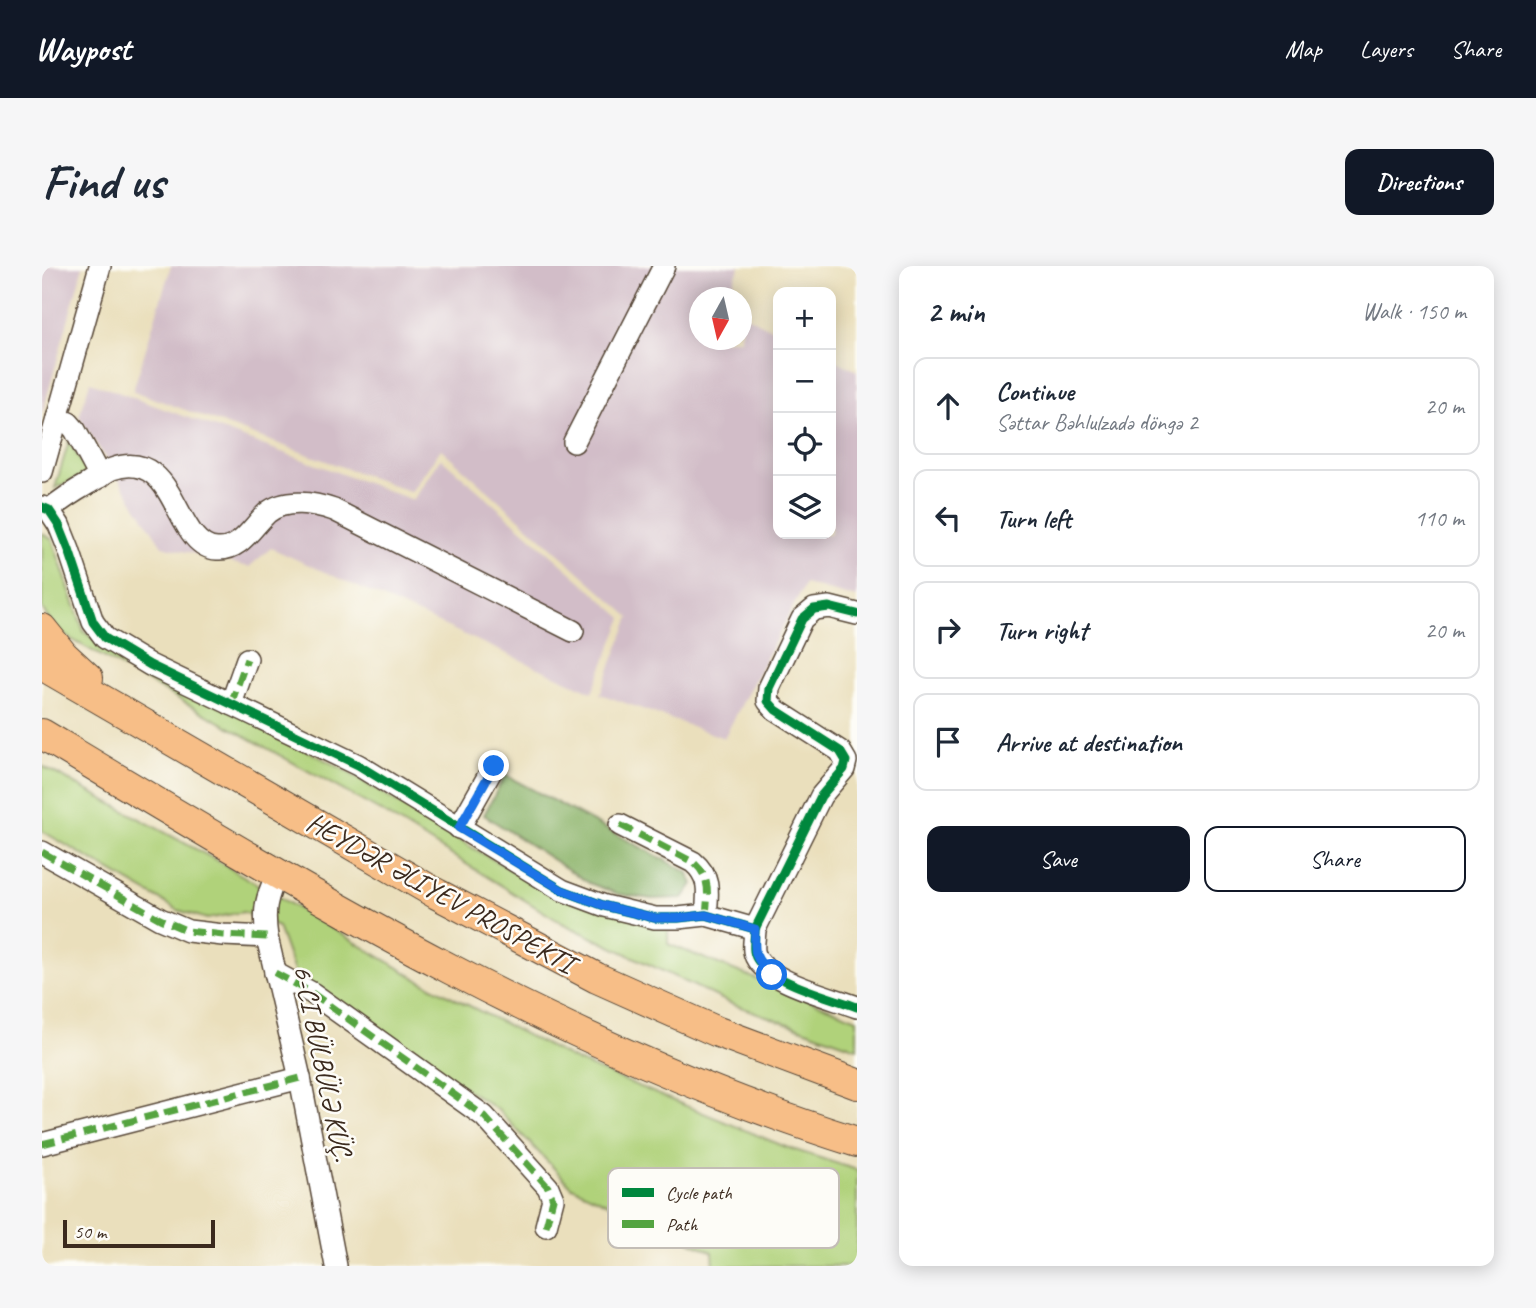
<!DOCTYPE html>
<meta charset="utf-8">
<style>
body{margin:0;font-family:Caveat,sans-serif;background:#f6f6f7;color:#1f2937}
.controls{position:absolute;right:21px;top:21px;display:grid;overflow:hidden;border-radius:14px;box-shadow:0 4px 18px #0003}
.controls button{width:63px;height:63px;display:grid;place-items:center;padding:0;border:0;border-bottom:2px solid #e0e1e3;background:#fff;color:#1f2937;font:35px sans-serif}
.compass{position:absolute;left:647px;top:21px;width:63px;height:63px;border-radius:50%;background:#fff;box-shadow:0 4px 18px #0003;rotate:188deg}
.scale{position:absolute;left:21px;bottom:18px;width:152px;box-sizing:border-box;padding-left:7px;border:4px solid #3b2a1e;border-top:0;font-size:19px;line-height:24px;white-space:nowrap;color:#3b2a1e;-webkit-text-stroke:5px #fdfcf7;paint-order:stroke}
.stop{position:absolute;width:21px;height:21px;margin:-16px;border:5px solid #1a73e8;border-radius:50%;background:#fff}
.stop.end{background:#1a73e8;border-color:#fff;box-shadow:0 2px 7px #0008}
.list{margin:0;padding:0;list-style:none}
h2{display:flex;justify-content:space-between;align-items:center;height:91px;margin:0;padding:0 28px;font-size:30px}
h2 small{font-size:23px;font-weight:400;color:#747a83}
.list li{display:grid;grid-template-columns:46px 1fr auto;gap:21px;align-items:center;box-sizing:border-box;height:98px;margin:0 14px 14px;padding:0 14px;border:2px solid #e0e1e3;border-radius:14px}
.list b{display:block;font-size:26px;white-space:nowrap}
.list p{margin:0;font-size:23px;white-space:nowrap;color:#747a83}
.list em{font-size:23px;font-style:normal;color:#747a83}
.actions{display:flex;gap:14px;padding:21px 28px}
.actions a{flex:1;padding:16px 0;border:2px solid #111827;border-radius:14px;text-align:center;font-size:24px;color:#111827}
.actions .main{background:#111827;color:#fff}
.icon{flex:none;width:38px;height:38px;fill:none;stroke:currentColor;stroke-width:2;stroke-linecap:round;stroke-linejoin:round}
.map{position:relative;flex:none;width:815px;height:1000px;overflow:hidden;border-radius:14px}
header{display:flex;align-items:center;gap:42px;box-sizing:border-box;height:98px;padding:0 35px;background:#111827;color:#fff}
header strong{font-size:33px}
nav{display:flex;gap:38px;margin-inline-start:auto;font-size:24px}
.intro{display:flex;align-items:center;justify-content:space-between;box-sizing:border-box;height:168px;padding:0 42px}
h1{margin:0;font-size:49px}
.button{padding:18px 32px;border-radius:14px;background:#111827;color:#fff;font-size:24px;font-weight:700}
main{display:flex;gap:42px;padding:0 42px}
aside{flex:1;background:#fff;border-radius:14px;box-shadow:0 4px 18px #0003}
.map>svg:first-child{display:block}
</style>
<header>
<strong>Waypost</strong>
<nav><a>Map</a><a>Layers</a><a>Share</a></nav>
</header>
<div class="intro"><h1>Find us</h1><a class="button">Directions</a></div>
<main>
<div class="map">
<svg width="815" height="1000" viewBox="0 0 815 1000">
<rect width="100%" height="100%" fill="#fdfcf7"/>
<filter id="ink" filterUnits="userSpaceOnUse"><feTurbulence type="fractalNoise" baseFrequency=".0143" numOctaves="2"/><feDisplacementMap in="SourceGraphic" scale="14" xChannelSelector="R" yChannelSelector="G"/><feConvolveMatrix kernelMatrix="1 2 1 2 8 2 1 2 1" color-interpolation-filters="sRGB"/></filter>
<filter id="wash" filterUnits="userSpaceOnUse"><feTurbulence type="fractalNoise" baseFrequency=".00686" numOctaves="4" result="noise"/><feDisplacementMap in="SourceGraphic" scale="28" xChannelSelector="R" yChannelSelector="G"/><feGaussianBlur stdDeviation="1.57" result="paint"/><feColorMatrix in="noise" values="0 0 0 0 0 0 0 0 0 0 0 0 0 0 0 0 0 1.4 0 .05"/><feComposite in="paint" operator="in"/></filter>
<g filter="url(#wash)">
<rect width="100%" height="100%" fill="#eadfbc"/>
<g fill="#d2bdc8">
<polygon points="0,0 41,0 0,149"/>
<polygon points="129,0 698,0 685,31 657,32 657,74 699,74 700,48 736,66 736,268 789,268 789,92 815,105 815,332 763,318 682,472 558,428 588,351 399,183 369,226 91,125"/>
<polygon points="48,116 371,234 399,192 581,352 550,426 229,282 207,301 120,280 37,151"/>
</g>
<g fill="#b0d27a" stroke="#767e4c" stroke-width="2">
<polygon points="27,175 46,208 13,222"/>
<polygon points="0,267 10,273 42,366 61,379 297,501 408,569 515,630 626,659 626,678 815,753 815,782 690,738 520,657 338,545 20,368 8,355 0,342"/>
<polygon points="0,500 174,594 379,715 535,795 744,881 815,904 815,1000 672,1000 671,986 530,921 457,845 253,708 236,661 201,646 165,653 136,644 0,565"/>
</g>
<polygon fill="#8cb46a" stroke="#646f44" stroke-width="2" points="463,509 645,606 651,618 641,632 610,633 576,628 547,617 442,549"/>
</g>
<g filter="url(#ink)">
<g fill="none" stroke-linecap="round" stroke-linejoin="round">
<g stroke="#554536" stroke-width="24">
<g id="minor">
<polyline points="15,152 27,157 33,164 58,211"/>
<polyline points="532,176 622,0"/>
<polyline points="0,206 58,0"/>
<polyline points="0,241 7,244 17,259 27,284 51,356 63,372 108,399 316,499 520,624 563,640 613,652 636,652 664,649 713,663"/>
<path d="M7,244C20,233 33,225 47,217C55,213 63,206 70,203C136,180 131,281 175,283C198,285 210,261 225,247C243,232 272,237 292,244L531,365"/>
<path d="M815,348L787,341L772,343L760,353L727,422L726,435L734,444L798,485L804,495L802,503L779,530L713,663C713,670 711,678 712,685C716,714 790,731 815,741"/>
<polyline points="189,438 205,393"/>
<path d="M578,559L651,596C669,611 666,627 664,649"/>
<polyline points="417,562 452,500"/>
<polyline points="0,586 118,653 146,665 181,669 225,671"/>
<path d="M235,608C224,632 221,644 225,671L258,812L294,1000"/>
<polyline points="233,707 270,727 442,850 506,921 511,933 504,960"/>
<polyline points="0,878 258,812"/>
</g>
</g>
<g stroke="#554536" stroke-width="32">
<g id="highway">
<polyline points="0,363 21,389 46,412"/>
<polyline points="0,399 395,628 555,712 676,766 815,818"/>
<path d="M0,468C260,624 524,785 815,876"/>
</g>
</g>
<use href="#minor" stroke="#fff" stroke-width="21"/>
<use href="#highway" stroke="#f7be87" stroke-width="30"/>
<g stroke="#54a441" stroke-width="7" stroke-dasharray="14 7" stroke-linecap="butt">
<polyline points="189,438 205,393"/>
<path d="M578,559L651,596C669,611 666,627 664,649"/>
<polyline points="417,562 452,500"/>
<polyline points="0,586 118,653 146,665 181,669 225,671"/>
<polyline points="233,707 270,727 442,850 506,921 511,933 504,960"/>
<polyline points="0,878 258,812"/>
</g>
<g stroke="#fdfcf7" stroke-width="13">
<g id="cycleway">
<polyline points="0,241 7,244 17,259 27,284 51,356 63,372 108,399 316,499 520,624 563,640 613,652 636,652 664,649 713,663"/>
<path d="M815,348L787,341L772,343L760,353L727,422L726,435L734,444L798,485L804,495L802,503L779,530L713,663C713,670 711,678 712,685C716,714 790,731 815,741"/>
</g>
</g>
<use href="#cycleway" stroke="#00873e" stroke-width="9"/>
</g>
</g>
<g fill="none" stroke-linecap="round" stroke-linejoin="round" filter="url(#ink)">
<path stroke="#1a73e8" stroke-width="9" d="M452,500L417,562L520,624L563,640L613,652H636L664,649L713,663C712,686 711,692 730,709"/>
</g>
<g text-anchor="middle" stroke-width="5" stroke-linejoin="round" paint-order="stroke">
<g font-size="28" fill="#3b2a1e" stroke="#fdfcf7">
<text transform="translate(399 626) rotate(29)" y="10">HEYDƏR ƏLIYEV PROSPEKTI</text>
<text transform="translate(282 797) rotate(78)" y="10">6-CI BÜLBÜLƏ KÜÇ.</text>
</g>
</g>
<rect x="566" y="902" width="231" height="80" rx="10" fill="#fdfcf7" stroke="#c3bdb6" stroke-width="2"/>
<rect x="580" y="922" width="32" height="9" fill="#00873e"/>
<rect x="580" y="954" width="32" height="8" fill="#54a441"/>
<g font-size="19" fill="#3b2a1e">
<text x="624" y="933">Cycle path</text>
<text x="624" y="965">Path</text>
</g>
</svg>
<div class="controls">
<button>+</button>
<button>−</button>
<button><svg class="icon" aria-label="locate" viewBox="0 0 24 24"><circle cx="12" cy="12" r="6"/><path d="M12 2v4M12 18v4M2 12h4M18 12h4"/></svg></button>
<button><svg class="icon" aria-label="layers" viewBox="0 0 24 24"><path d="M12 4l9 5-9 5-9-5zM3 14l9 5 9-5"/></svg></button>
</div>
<svg class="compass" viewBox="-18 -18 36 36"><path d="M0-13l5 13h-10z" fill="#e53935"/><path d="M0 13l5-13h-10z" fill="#747a83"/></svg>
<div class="scale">50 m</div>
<div class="stop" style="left:730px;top:709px"></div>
<div class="stop end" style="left:452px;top:500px"></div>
</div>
<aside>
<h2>2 min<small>Walk · 150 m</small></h2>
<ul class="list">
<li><svg class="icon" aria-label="ahead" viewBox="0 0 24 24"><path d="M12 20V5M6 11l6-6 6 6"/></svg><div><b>Continue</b><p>Səttar Bəhlulzadə döngə 2</p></div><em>20 m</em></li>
<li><svg class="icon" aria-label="left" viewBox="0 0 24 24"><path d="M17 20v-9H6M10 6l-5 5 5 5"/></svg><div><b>Turn left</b></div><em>110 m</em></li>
<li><svg class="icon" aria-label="right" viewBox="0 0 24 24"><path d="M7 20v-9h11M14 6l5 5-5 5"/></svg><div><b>Turn right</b></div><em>20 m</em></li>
<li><svg class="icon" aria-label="arrive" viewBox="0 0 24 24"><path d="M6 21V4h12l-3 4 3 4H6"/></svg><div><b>Arrive at destination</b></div></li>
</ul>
<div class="actions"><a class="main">Save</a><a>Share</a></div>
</aside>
</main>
